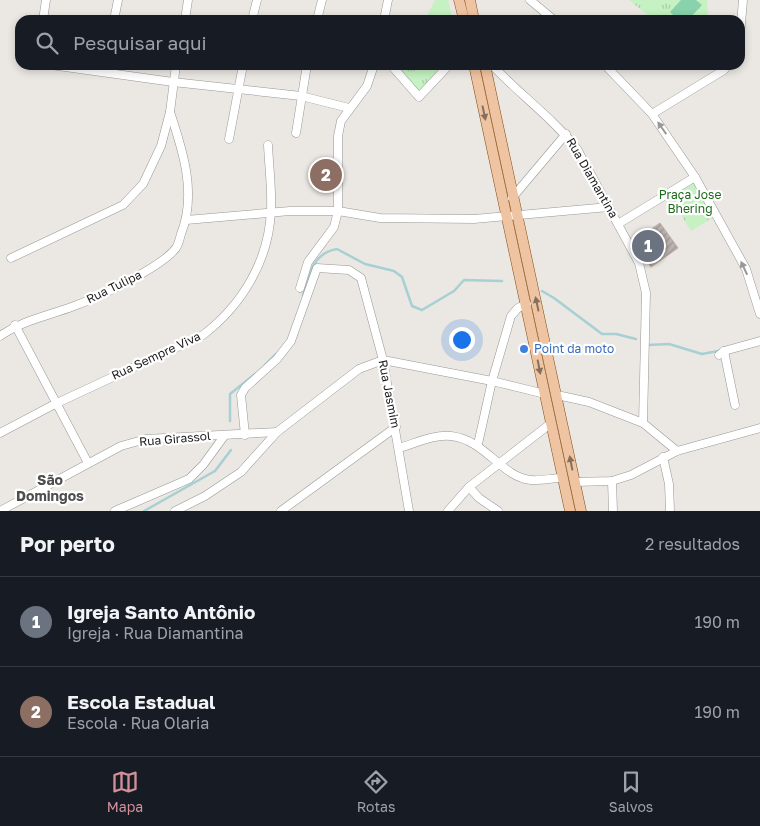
<!DOCTYPE html>
<html lang="pt">
<meta charset="utf-8">
<style>
body{margin:0;font-family:"Golos Text",sans-serif;background:#242831;color:#f1f3f6}
.you{position:absolute;left:461px;top:339px;width:18px;height:18px;margin:-12px;border:4px solid #fff;border-radius:50%;background:#1a73e8;box-shadow:0 0 0 8px #1a73e833}
.badge{display:grid;place-items:center;width:32px;height:32px;border-radius:50%;background:#d3909b;color:#fff;font-size:16px;font-weight:700}
.pin{position:absolute;translate:-50% -50%;border:2px solid #fff;box-shadow:0 1px 5px #0006}
.list{margin:0;padding:0;list-style:none}
h2{display:flex;justify-content:space-between;align-items:center;height:65px;margin:0;padding:0 20px;font-size:21px}
h2 small{font-size:16px;font-weight:400;color:#9ea1a6}
.list li{display:grid;grid-template-columns:32px 1fr auto;gap:15px;align-items:center;box-sizing:border-box;height:90px;padding:0 20px;border-top:1px solid #363941}
.list b{display:block;font-size:19px;white-space:nowrap}
.list p{margin:0;font-size:16px;white-space:nowrap;color:#9ea1a6}
.list em{font-size:16px;font-style:normal;color:#9ea1a6}
.icon{flex:none;width:28px;height:28px;fill:none;stroke:currentColor;stroke-width:2;stroke-linecap:round;stroke-linejoin:round}
.map{position:relative;flex:none;width:760px;height:511px;overflow:hidden}
.search{position:absolute;background:#171b24;box-shadow:0 2px 8px #0003;left:15px;right:15px;top:15px;height:55px;display:flex;align-items:center;gap:12px;box-sizing:border-box;padding:0 18px;border-radius:15px;color:#9ea1a6;font-size:19px}
.sheet{height:245px;background:#171b24}
nav{display:flex;justify-content:space-around;align-items:center;box-sizing:border-box;height:70px;border-top:1px solid #363941;background:#171b24;font-size:14px;color:#9ea1a6}
nav a{display:grid;justify-items:center;gap:2px}
nav .on{color:#d3909b}
.map>svg:first-child{display:block}
</style>
<div class="map">
<svg width="760" height="511" viewBox="0 0 760 511">
<defs>
<pattern id="park-tufts" width="24" height="20" patternUnits="userSpaceOnUse" patternTransform="scale(1.25)"><rect width="24" height="20" fill="#c5f1c3"/><path d="M3 7l-1-3M5 7V3M7 7l1-3M15 17l-1-3M17 17v-4M19 17l1-3" fill="none" stroke="#a9cea7"/></pattern>
<pattern id="building-hatch" width="6" height="6" patternUnits="userSpaceOnUse" patternTransform="scale(1.25)"><rect width="6" height="6" fill="#bbb2af"/><path d="M-1 1l2-2M0 6l6-6M5 7l2-2" fill="none" stroke="#a09896"/></pattern>
</defs>
<rect width="100%" height="100%" fill="#ebe7e2"/>
<g fill="url(#park-tufts)">
<polygon points="435,0 448,0 453,20 425,20"/>
<polygon points="629,0 707,0 708,19 654,20"/>
<polygon points="403,65 442,65 419,93 400,70"/>
<polygon points="695,181 715,216 691,231 670,197"/>
</g>
<polygon fill="#88d2ac" points="681,0 696,0 702,5 688,20 678,20 670,12"/>
<g fill="none" stroke-linecap="round" stroke-linejoin="round">
<g stroke="#a7d0d4" stroke-width="2.5">
<polyline points="542,291 554,298 602,334 616,334 636,339"/>
<path d="M303,295C309,274 313,253 337,249L365,264L394,271L402,277L412,306L422,310L454,291L464,280L502,281"/>
<polyline points="648,345 669,344 702,354 718,351"/>
<polyline points="265,365 276,354"/>
<polyline points="230,421 230,394 255,374"/>
<polyline points="144,511 215,471 231,450"/>
</g>
</g>
<polygon fill="url(#building-hatch)" stroke="#bbada6" points="660,223 678,248 651,267 634,241"/>
<g fill="none" stroke-linecap="round" stroke-linejoin="round">
<g stroke="#989898" stroke-width="9">
<g id="minor">
<polyline points="530,0 554,20"/>
<polyline points="43,20 46,0"/>
<polyline points="114,20 118,0"/>
<polyline points="185,20 188,0"/>
<polyline points="252,20 257,0"/>
<polyline points="317,20 322,0"/>
<polyline points="384,20 388,0"/>
<polyline points="740,35 743,0"/>
<polyline points="51,65 173,82 301,96 349,108"/>
<polyline points="391,65 419,97 449,65"/>
<path d="M492,65C519,94 553,118 577,149L639,263L646,293L643,423L677,451"/>
<polyline points="605,65 652,114 695,177 746,269 760,314"/>
<polyline points="652,114 724,70 728,65"/>
<polyline points="296,133 307,65"/>
<polyline points="229,139 243,65"/>
<polyline points="512,198 566,134"/>
<polyline points="186,220 290,211 338,211 380,218 474,219 609,207"/>
<polyline points="618,224 695,177"/>
<polyline points="11,258 123,205 143,184 161,146 170,112 176,65"/>
<polyline points="300,288 308,262 334,227 338,211 338,136 341,121 367,86 374,65"/>
<polyline points="15,325 88,463"/>
<path d="M0,336C23,320 48,316 74,306C97,298 162,267 176,248C178,245 180,238 181,234C197,194 183,151 170,112"/>
<polyline points="724,351 735,405"/>
<polyline points="719,355 724,351 760,341"/>
<polyline points="557,395 589,402 643,423"/>
<path d="M0,433L55,404L203,335C242,305 269,261 271,210C272,189 269,166 268,145"/>
<polyline points="245,435 241,395 245,388 277,359 291,341 317,268 349,270 361,278 383,360 409,511"/>
<polyline points="478,444 492,381 511,316 518,308 527,304"/>
<path d="M399,448C416,443 434,434 451,436C486,440 501,477 531,480C541,481 552,478 562,478"/>
<polyline points="663,457 669,484 670,511"/>
<polyline points="612,481 613,511"/>
<polyline points="574,482 612,481 631,475 677,451 760,428"/>
<polyline points="469,487 479,498 498,511"/>
<polyline points="0,511 121,446 146,439 277,432"/>
<polyline points="115,511 189,479 203,465 225,435"/>
<polyline points="175,511 205,496 241,472 277,432 359,369 383,360 492,381 545,394"/>
<polyline points="281,511 396,427"/>
<polyline points="448,511 469,487 550,424"/>
</g>
</g>
<g stroke="#804d11" stroke-width="11">
<g id="major">
<polyline points="459,0 464,20"/>
<polyline points="470,0 474,20"/>
<polyline points="474,65 570,511"/>
<polyline points="485,65 581,511"/>
</g>
</g>
<use href="#minor" stroke="#fff" stroke-width="8"/>
<use href="#major" stroke="#efc4a3" stroke-width="10"/>
</g>
<defs><path id="oneway-solid" d="M-6-.8H1V-3.2L6.5 0L1 3.2V.8H-6Z" transform="scale(1.25)"/></defs>
<g fill="#85705f">
<use href="#oneway-solid" transform="translate(484 113) rotate(78)"/>
<use href="#oneway-solid" transform="translate(537 304) rotate(-102)"/>
<use href="#oneway-solid" transform="translate(539 367) rotate(79)"/>
<use href="#oneway-solid" transform="translate(571 463) rotate(-101)"/>
</g>
<g fill="#989898">
<use href="#oneway-solid" transform="translate(662 128) rotate(-125)"/>
<use href="#oneway-solid" transform="translate(744 268) rotate(-115)"/>
</g>
<circle fill="#3f7fe0" stroke="#fff" stroke-width="2" cx="524" cy="349" r="5"/>
<g text-anchor="middle" stroke-width="4.5" stroke-linejoin="round" paint-order="stroke">
<g font-size="12" fill="#1b1b1b" stroke="#fff">
<text transform="translate(592 178) rotate(60)" y="4">Rua Diamantina</text>
<text transform="translate(114 287) rotate(-26)" y="4">Rua Tulipa</text>
<text transform="translate(156 356) rotate(-25)" y="4">Rua Sempre Viva</text>
<text transform="translate(389 394) rotate(79)" y="4">Rua Jasmim</text>
<text transform="translate(175 439) rotate(-5)" y="4">Rua Girassol</text>
</g>
<g font-size="12" fill="#1c6a18" stroke="#fff">
<text x="690" y="199">Praça Jose<tspan x="690" dy="14">Bhering</tspan></text>
</g>
<g font-size="12" fill="#366cbe" stroke="#fff" text-anchor="start">
<text x="534" y="353">Point da moto</text>
</g>
<g font-size="14" font-weight="bold" fill="#4e4e4e" stroke="#fff">
<text x="50" y="485">São<tspan x="50" dy="16">Domingos</tspan></text>
</g>
</g>
</svg>
<div class="you"></div>
<div class="pin badge" style="left:648px;top:246px;background:#6b7280">1</div>
<div class="pin badge" style="left:326px;top:175px;background:#8d6e63">2</div>
<div class="search"><svg class="icon" aria-label="search" viewBox="0 0 24 24"><circle cx="10" cy="10" r="6"/><path d="M15 15l6 6"/></svg>Pesquisar aqui</div>
</div>
<section class="sheet">
<h2>Por perto<small>2 resultados</small></h2>
<ul class="list">
<li><span class="badge" style="background:#6b7280">1</span><div><b>Igreja Santo Antônio</b><p>Igreja · Rua Diamantina</p></div><em>190 m</em></li>
<li><span class="badge" style="background:#8d6e63">2</span><div><b>Escola Estadual</b><p>Escola · Rua Olaria</p></div><em>190 m</em></li>
</ul>
</section>
<nav>
<a class="on"><svg class="icon" aria-label="map" viewBox="0 0 24 24"><path d="M3 6l6-2 6 2 6-2v14l-6 2-6-2-6 2zM9 4v14M15 6v14"/></svg>Mapa</a>
<a><svg class="icon" aria-label="directions" viewBox="0 0 24 24"><path d="M12 3l9 9-9 9-9-9zM9 14v-3h6M13 9l2 2-2 2"/></svg>Rotas</a>
<a><svg class="icon" aria-label="saved" viewBox="0 0 24 24"><path d="M7 4h10v16l-5-4-5 4z"/></svg>Salvos</a>
</nav>
